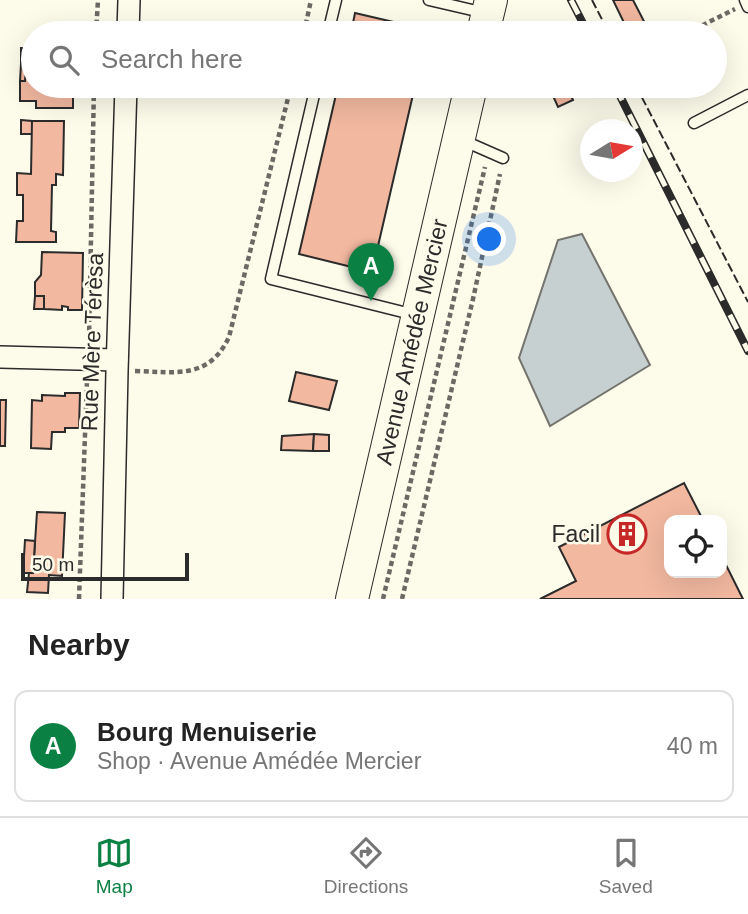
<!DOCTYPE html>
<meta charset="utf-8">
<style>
body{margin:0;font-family:Arial,sans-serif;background:#f6f6f6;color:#222}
.controls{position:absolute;right:21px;bottom:21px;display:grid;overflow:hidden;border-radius:14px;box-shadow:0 7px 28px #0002}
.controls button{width:63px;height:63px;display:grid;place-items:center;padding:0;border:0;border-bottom:2px solid #e0e0e0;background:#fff;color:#222;font:35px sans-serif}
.compass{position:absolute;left:580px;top:119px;width:63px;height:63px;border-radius:50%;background:#fff;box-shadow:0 7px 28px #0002;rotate:79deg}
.scale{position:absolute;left:21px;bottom:18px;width:168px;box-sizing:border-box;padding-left:7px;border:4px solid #2b2b2b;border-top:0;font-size:19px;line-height:24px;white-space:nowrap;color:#2b2b2b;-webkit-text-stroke:5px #fdfbea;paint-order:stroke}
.you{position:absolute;left:490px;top:240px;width:24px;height:24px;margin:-18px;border:5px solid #fff;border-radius:50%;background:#1a73e8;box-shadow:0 0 0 10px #1a73e833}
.badge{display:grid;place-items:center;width:46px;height:46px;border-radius:50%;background:#0b8043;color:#fff;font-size:23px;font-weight:700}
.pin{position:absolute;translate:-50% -58px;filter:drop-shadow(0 2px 4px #0008)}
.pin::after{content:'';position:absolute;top:37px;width:24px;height:21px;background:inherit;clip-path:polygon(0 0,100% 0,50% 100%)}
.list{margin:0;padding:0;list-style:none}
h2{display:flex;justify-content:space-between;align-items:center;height:91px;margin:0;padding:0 28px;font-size:30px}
h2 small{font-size:23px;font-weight:400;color:#767676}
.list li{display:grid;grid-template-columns:46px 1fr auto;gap:21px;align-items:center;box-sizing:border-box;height:112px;margin:0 14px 14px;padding:0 14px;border:2px solid #e0e0e0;border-radius:14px}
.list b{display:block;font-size:26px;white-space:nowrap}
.list p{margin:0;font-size:23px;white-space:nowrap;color:#767676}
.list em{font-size:23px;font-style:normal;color:#767676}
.icon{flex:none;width:38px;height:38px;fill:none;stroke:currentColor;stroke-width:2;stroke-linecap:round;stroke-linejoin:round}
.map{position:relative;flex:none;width:748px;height:599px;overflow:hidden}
.search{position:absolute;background:#fff;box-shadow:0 7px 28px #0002;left:21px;right:21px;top:21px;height:77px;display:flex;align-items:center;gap:18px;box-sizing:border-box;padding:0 24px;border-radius:38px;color:#767676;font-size:26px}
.sheet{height:217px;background:#fff}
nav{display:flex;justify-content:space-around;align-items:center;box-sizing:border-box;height:98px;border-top:2px solid #e0e0e0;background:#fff;font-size:19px;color:#767676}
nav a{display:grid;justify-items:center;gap:4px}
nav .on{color:#0b8043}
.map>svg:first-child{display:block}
</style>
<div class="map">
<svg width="748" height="599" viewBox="0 0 748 599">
<rect width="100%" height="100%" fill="#fdfbea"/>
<polygon fill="#c7d0d0" stroke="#74746e" stroke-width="2" points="582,234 650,365 550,426 519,358 558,240"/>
<g fill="#f2b8a0" stroke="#2b2b2b" stroke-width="2">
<polygon points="613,0 633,0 650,33 629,33"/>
<polygon points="355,13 428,30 428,33 351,33"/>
<polygon points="21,48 33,49 33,86 54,86 54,95 73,95 73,108 36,108 36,101 20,101 20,81 25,81 26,64 21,64"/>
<polygon points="21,64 26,64 25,81 20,81"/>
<polygon points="338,86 415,86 372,272 299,254"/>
<polygon points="558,86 567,86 573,100 558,107 550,89"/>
<polygon points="21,120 32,121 32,134 21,134"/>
<polygon points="32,121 64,121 63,175 56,174 56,185 52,185 51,231 56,232 56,242 16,242 17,221 23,221 23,195 17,195 17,173 31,174"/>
<polygon points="42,252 83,253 82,310 68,310 68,307 62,306 62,310 44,309 44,296 35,296 35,282 41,275"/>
<polygon points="35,296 44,296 44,309 34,309"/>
<polygon points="296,372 337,381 329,410 289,401"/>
<polygon points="65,393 80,393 79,428 65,428 65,432 52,432 51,449 31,448 32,400 42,401 42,395 65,396"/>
<polygon points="0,400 6,400 5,446 0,446"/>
<polygon points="314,434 313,451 281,450 282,436"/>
<polygon points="314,434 329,435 329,451 313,451"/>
<polygon points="684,483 703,520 669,520 669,573 722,573 722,557 743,599 540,599 576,581 559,547"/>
<polygon points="37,512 65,513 62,576 49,575 48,593 27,592 29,573 33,573"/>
<polygon points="25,540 35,541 33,573 23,573"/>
</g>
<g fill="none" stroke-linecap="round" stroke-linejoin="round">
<g stroke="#2b2b2b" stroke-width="13">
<g id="service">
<polyline points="429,0 485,13"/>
<polyline points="745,0 748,7"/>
<polyline points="328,33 336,0"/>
<polyline points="316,86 271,279 415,315"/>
<polyline points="694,123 748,95"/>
<polyline points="462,140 503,158"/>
</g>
</g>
<g stroke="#2b2b2b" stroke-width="24">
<g id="minor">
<polyline points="128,33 129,0"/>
<polyline points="0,357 117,360"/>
<polyline points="112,599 117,371 126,86"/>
</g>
</g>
<g stroke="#2b2b2b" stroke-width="34">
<g id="primary">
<polyline points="483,33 491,0"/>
<path id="s1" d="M352,599L471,86"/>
</g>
</g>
<g stroke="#6a6964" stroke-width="4.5" stroke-dasharray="5 3.5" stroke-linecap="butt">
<polyline points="96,33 98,0"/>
<polyline points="304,33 311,0"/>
<polyline points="687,33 735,9"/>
<polyline points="89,339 94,86"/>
<path d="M135,371C175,372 209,380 229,337L291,86"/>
<polyline points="79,599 87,380"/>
<polyline points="383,599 485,167"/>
<polyline points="402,599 473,299 500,174"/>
</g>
<use href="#service" stroke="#fdfbea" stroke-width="10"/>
<use href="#minor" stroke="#fdfbea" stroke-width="21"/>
<use href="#primary" stroke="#fdfbea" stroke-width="32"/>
<g stroke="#2b2b2b" stroke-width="8">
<g id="rail">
<polyline points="571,0 588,33"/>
<polyline points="615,86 748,351"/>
</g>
</g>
<use href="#rail" stroke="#fdfbea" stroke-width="5" stroke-dasharray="16" stroke-linecap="butt"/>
<g stroke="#2b2b2b" stroke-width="2" stroke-dasharray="9 3.5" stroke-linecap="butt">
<polyline points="592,0 609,33"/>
<polyline points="636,86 748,302"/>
</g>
</g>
<defs>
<g id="building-ring" transform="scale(2.0125)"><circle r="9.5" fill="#fdfbea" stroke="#c62828" stroke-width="1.5"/><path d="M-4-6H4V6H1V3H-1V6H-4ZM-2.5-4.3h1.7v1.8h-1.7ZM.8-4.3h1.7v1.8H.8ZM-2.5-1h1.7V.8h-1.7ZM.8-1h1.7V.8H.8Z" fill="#c62828"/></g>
</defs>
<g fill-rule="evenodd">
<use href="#building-ring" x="627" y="534"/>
</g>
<g text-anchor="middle" stroke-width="5" stroke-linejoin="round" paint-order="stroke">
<g font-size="23" fill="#2b2b2b" stroke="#fdfbea">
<text transform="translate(92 342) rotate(-88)" y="8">Rue Mère Térèsa</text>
<text dy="8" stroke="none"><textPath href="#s1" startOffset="264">Avenue Amédée Mercier</textPath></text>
</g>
<g font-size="23" fill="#2b2b2b" stroke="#fdfbea" text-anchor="end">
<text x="600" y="542">Facil</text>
</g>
</g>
</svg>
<div class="controls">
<button><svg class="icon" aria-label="locate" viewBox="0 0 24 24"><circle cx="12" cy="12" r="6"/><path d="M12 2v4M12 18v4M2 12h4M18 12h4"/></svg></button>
</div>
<svg class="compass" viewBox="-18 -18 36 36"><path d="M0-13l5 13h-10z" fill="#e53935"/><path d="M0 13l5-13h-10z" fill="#767676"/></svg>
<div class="scale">50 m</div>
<div class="you"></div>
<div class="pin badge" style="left:371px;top:301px">A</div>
<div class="search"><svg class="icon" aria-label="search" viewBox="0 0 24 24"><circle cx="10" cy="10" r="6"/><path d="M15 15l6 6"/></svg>Search here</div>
</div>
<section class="sheet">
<h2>Nearby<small></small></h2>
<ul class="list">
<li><span class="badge">A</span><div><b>Bourg Menuiserie</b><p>Shop · Avenue Amédée Mercier</p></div><em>40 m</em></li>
</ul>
</section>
<nav>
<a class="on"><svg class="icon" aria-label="map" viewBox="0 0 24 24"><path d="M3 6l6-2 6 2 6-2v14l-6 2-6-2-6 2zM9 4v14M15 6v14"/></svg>Map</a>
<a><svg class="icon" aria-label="directions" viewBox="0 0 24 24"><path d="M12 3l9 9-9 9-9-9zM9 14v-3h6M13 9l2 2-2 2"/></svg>Directions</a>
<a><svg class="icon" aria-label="saved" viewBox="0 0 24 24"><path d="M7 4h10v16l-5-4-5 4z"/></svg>Saved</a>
</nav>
